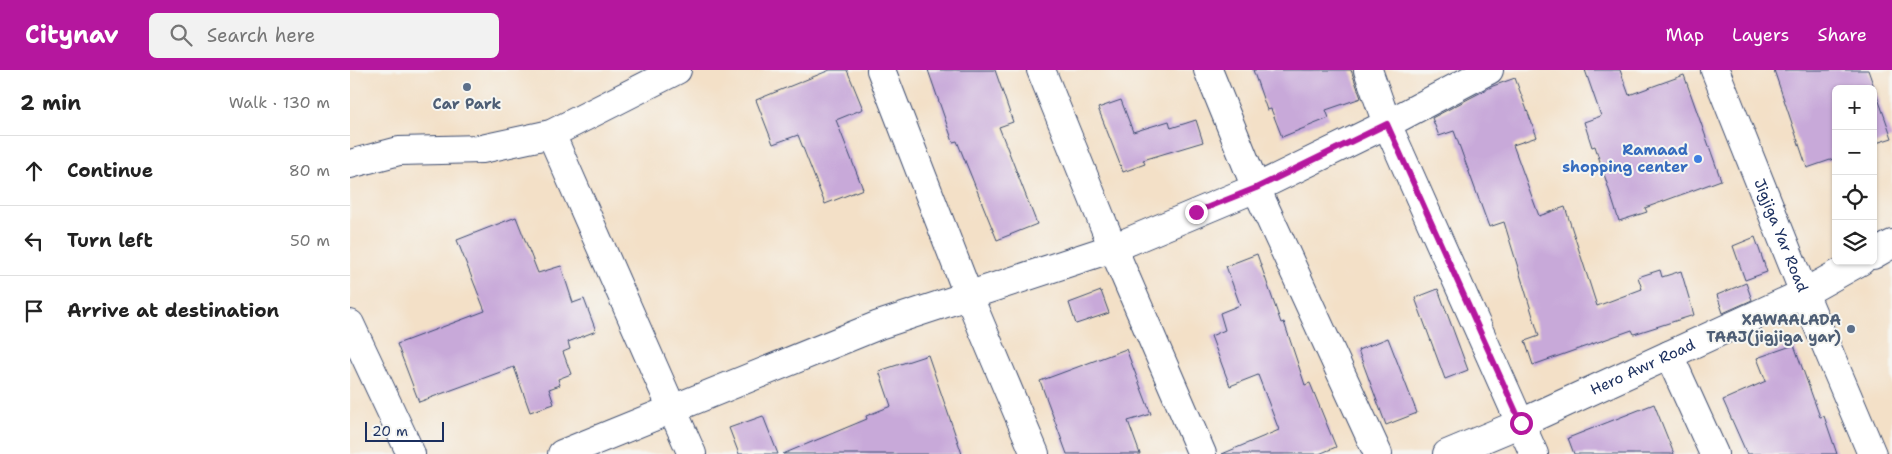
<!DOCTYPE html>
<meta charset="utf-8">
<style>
body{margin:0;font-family:"Shantell Sans",sans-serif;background:#f2f2f2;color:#222}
.controls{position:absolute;right:15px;top:15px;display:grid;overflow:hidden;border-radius:8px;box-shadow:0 1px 4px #0004}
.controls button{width:45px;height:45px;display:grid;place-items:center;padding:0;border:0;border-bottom:1px solid #e0e0e0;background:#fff;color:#222;font:25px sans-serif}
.scale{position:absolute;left:15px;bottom:12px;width:79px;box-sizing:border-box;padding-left:5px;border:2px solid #1b2f5e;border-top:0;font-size:14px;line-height:18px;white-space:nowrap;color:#1b2f5e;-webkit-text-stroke:4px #f6f6f2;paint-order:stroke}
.stop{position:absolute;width:15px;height:15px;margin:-11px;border:4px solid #b5179e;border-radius:50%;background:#fff}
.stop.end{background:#b5179e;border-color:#fff;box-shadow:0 1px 5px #0008}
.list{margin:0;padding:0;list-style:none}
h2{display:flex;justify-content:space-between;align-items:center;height:65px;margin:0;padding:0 20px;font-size:21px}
h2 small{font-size:16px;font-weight:400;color:#767676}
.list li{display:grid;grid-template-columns:32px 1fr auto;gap:15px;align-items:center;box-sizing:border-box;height:70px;padding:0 20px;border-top:1px solid #e0e0e0}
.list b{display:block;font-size:19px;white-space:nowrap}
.list em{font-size:16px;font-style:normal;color:#767676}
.icon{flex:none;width:28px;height:28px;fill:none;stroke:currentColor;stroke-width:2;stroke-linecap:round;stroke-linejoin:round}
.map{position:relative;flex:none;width:1542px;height:384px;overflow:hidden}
header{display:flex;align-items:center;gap:30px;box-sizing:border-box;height:70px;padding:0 25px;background:#b5179e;color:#fff}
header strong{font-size:24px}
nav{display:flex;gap:28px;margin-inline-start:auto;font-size:18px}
.search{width:350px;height:45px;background:#f2f2f2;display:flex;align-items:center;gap:12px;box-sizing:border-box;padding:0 18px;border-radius:8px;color:#767676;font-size:19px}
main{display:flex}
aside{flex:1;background:#fff}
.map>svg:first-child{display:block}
</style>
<header>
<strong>Citynav</strong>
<div class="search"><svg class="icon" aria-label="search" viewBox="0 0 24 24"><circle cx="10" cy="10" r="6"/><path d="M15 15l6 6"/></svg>Search here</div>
<nav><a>Map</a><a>Layers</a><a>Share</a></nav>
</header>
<main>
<aside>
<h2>2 min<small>Walk · 130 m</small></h2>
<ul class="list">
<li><svg class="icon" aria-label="ahead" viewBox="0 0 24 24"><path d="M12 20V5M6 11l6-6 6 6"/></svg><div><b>Continue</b></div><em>80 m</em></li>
<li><svg class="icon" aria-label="left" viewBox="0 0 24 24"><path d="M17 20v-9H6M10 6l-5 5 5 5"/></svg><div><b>Turn left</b></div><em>50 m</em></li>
<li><svg class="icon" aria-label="arrive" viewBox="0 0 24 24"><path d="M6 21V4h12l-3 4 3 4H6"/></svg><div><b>Arrive at destination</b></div></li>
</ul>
</aside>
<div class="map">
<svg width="1542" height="384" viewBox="0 0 1542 384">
<rect width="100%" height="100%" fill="#f6f6f2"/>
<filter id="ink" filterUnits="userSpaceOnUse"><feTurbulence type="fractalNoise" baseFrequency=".02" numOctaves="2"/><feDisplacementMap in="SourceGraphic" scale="10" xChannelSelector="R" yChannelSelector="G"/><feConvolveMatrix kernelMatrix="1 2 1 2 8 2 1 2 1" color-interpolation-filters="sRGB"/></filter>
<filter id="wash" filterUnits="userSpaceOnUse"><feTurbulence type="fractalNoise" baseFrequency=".0096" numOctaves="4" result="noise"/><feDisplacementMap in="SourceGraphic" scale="20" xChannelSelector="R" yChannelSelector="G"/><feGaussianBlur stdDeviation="1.12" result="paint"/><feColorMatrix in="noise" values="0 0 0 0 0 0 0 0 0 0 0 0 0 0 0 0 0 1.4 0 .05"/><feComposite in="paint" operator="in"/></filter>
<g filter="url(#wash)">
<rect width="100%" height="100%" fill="#f3e0c7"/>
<g id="blocks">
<g fill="#c8a9d9">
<polygon points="480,0 497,0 513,39 486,50 513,119 475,134 448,65 423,74 406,30"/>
<polygon points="578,0 645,0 663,52 649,57 687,154 647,170 607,71 603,72"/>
<polygon points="903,0 1001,0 1011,28 976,40 979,48 932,67 921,39 917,40"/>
<polygon points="1235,0 1270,0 1279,25 1334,5 1371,110 1295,138 1297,142 1269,151 1245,76 1242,77 1234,52 1251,46"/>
<polygon points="1424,0 1518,0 1542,68 1523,74 1523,19 1486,19 1486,88 1457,98"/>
<polygon points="1165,8 1187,67 1163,75 1189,146 1215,137 1247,236 1292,219 1288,207 1310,200 1312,207 1331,201 1344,245 1284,264 1282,260 1183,295 1175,271 1189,266 1154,152 1139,157 1104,61 1089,66 1082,48 1143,16"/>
<polygon points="771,30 783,62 819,51 821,58 846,50 853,72 793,90 795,94 773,102 748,38"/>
<polygon points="166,147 188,203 211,196 223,233 234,229 246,261 218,272 220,279 213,282 221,304 208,309 210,315 199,319 204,334 180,342 164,297 69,332 47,274 135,241 107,170"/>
<polygon points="1405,167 1417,202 1395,210 1383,176"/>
<polygon points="907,184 931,253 934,252 955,315 960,313 986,377 969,384 872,384 929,360 908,305 880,316 861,266 875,260 870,243 890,235 876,196"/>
<polygon points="1396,213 1402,230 1373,243 1367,225"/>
<polygon points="1088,219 1118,300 1095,309 1065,228"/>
<polygon points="751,221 759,243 726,254 719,233"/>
<polygon points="1038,268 1067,343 1036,355 1008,280"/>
<polygon points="1444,275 1470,347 1474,346 1487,384 1397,384 1373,330 1416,311 1407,288"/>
<polygon points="776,279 801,344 778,351 790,384 717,384 690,311"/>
<polygon points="578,285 612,384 433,384 517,349 516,346 541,336 529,301"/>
<polygon points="1304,334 1324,384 1224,384 1218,368"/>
<polygon points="413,346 428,384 389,384 379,358"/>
</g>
</g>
</g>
<g filter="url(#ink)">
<use href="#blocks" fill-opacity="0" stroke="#3b4a6e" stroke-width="1"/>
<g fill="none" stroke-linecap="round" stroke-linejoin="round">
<g stroke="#3b4a6e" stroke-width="30">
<g id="minor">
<polyline points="531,0 619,227 685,384"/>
<polyline points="691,0 763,178 852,384"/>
<polyline points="858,0 906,118 1028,384"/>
<polyline points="1018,0 1037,54 1184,384"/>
<path id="s1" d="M1365,0L1454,223L1522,384"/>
<polyline points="201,64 342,384"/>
<polyline points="0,94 49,81 132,79 201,64 327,0"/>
<polyline points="0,254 61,384"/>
<polyline points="1319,285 1364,384"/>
<polyline points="212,384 529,255 763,178 906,118 1037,54 1139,0"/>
</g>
</g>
<g stroke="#3b4a6e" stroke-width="30">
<g id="major">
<polyline points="1523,185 1542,174"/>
<path id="s2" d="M1097,384L1171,353L1454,223L1511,191"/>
</g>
</g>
<use href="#minor" stroke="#fff" stroke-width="28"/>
<use href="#major" stroke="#fff" stroke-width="28"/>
</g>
</g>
<g fill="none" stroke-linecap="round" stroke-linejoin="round" filter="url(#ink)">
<polyline stroke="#b5179e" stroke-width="6" points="846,142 906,118 1037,54 1171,353"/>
</g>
<g fill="#5c6f8a" stroke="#f6f6f2" stroke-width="2">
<circle cx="117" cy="17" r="5"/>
<circle cx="1501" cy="259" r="5"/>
</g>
<circle fill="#3f7fe0" stroke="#f6f6f2" stroke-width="2" cx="1348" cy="89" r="5"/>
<g text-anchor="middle" stroke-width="4" stroke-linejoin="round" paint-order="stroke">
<g font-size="15" font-weight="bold" fill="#4e5e75" stroke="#f6f6f2">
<text x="117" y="39">Car Park</text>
<text x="1491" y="255" text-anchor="end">XAWAALADA<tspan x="1491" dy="17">TAAJ(jigjiga yar)</tspan></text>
</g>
<g font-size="15" font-weight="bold" fill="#366cbe" stroke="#f6f6f2" text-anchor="end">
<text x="1338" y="85">Ramaad<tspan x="1338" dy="17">shopping center</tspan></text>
</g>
<g font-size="15" fill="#1b2f5e" stroke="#f6f6f2">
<text dy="5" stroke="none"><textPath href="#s1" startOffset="178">Jigjiga Yar Road</textPath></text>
<text dy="5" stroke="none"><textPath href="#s2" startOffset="214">Hero Awr Road</textPath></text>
</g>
</g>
</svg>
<div class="controls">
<button>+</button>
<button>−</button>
<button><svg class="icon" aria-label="locate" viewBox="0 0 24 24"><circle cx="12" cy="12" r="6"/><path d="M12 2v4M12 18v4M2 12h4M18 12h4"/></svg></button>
<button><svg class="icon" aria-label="layers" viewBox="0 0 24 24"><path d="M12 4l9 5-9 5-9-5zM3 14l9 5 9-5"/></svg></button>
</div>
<div class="scale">20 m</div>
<div class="stop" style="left:1171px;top:353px"></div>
<div class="stop end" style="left:846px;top:142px"></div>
</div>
</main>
